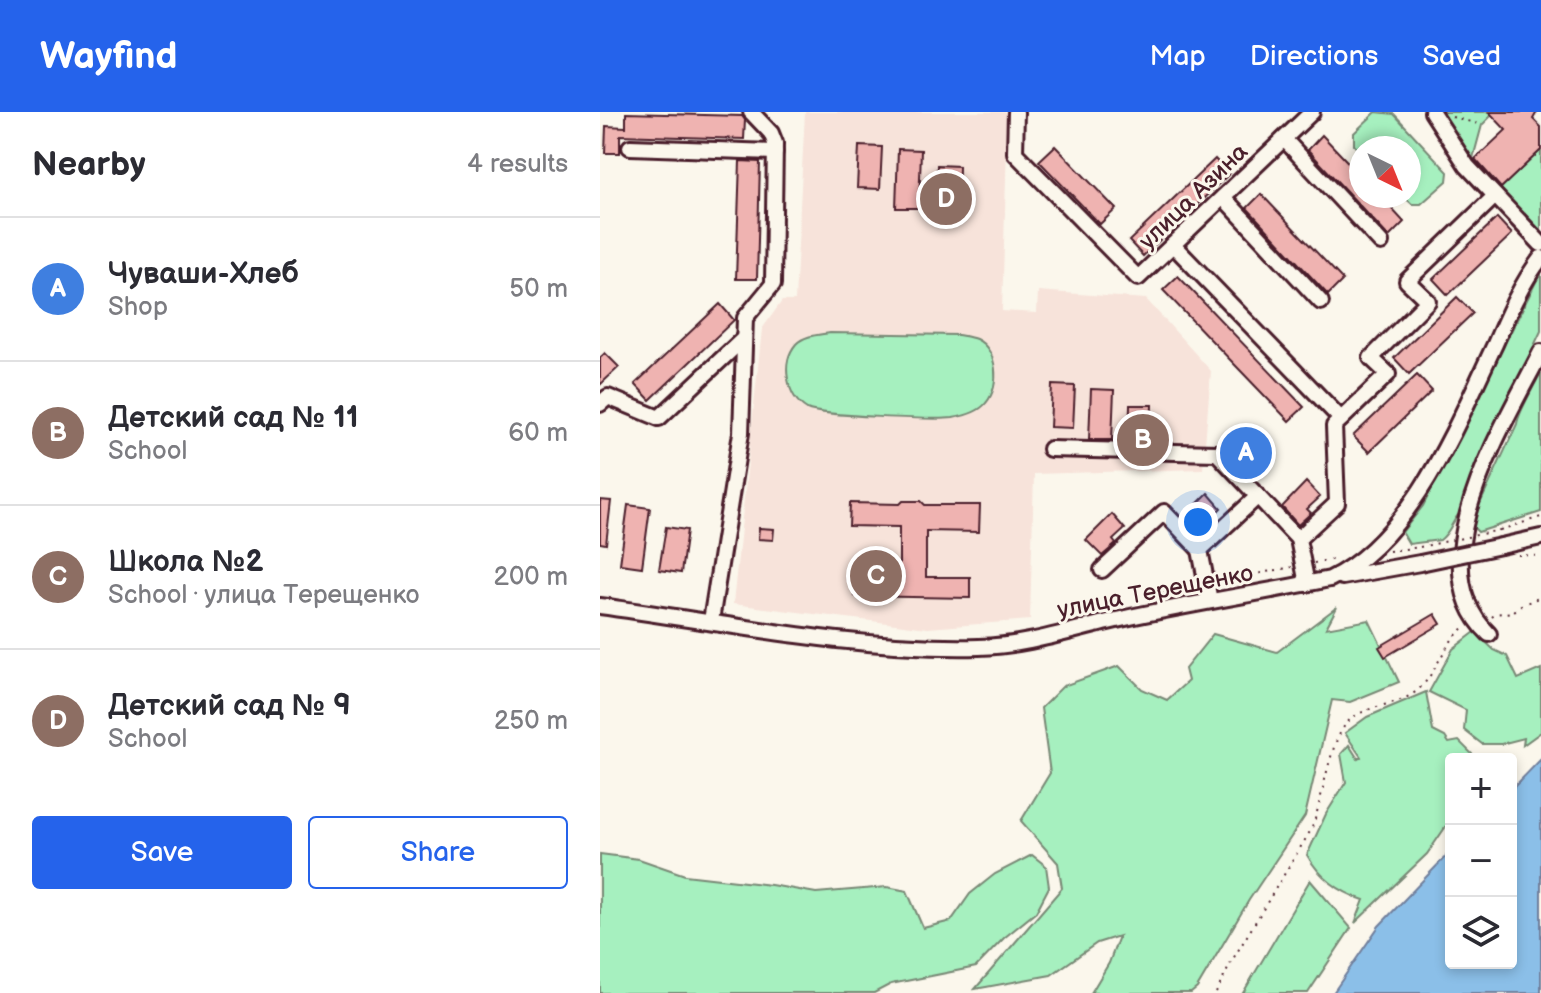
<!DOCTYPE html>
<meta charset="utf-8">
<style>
body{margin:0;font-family:"Balsamiq Sans",sans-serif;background:#f7f7f7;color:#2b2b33}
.controls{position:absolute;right:24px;bottom:24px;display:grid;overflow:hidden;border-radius:8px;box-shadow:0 4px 12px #0003}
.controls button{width:72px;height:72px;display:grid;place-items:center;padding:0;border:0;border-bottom:2px solid #e1e1e2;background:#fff;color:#2b2b33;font:40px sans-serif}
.compass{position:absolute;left:749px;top:24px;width:72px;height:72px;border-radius:50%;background:#fff;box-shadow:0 4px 12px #0003;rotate:137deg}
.you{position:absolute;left:598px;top:410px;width:28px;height:28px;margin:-20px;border:6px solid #fff;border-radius:50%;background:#1a73e8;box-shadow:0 0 0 12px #1a73e833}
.badge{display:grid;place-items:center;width:52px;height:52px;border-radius:50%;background:#2563eb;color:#fff;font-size:26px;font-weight:700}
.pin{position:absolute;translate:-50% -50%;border:4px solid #fff;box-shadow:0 2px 8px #0006}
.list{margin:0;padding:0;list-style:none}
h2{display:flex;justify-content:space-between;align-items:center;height:104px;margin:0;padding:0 32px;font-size:34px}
h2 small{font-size:26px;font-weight:400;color:#7c7c81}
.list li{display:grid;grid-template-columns:52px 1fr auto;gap:24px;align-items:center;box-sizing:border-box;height:144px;padding:0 32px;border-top:2px solid #e1e1e2}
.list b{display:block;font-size:30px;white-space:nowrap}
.list p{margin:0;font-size:26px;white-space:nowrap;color:#7c7c81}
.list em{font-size:26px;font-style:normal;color:#7c7c81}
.actions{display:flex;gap:16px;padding:24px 32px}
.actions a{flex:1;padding:18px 0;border:2px solid #2563eb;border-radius:8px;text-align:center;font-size:28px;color:#2563eb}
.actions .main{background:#2563eb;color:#fff}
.icon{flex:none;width:44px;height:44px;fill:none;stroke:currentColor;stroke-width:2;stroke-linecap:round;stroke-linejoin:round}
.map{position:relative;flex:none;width:941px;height:881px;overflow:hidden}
header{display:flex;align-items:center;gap:48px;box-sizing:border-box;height:112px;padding:0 40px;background:#2563eb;color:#fff}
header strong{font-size:38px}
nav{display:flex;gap:44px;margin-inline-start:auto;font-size:28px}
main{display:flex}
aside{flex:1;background:#fff}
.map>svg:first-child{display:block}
</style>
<header>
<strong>Wayfind</strong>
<nav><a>Map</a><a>Directions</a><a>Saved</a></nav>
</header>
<main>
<aside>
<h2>Nearby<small>4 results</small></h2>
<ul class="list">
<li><span class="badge" style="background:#3f7fe0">A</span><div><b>Чуваши-Хлеб</b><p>Shop</p></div><em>50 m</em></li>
<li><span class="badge" style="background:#8d6e63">B</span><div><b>Детский сад № 11</b><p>School</p></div><em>60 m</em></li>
<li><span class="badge" style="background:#8d6e63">C</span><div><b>Школа №2</b><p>School · улица Терещенко</p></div><em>200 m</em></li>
<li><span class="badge" style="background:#8d6e63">D</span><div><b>Детский сад № 9</b><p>School</p></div><em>250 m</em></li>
</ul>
<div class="actions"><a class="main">Save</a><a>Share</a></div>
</aside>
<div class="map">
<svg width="941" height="881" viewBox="0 0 941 881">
<rect width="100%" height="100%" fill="#fbf7ec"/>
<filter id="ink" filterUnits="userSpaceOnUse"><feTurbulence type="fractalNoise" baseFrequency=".0125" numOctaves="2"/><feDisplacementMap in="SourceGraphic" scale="16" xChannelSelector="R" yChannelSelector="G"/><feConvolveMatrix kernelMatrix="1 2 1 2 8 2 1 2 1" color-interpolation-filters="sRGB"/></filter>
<g filter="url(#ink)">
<polygon fill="#f7e3da" points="205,0 408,0 402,199 437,201 438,179 546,187 611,259 603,357 434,362 430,508 328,516 133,492 162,217 182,189 195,189"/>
<g fill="#a6f0bf" stroke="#788875" stroke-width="2">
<polygon points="776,0 794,2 848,60 847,69 821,92 812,92 803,84 809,84 809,36 761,36 761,41 754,33 754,21"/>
<polygon points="832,0 889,0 892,3 882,13 872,50"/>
<polygon points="941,38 941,122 899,78"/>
<path d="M941,160V219L908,289L865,397C853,403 852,420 840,428L809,432L802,420L823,394Z"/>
<path d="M230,221L358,223C363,224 371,225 376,227C398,237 401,274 386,291C379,300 364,304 353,306C336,308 220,304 207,297C187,285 180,251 196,232C205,223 219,223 230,221Z"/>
<path d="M941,260V400L878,420L871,413L873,407L917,312C918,301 935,273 941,260Z"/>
<polygon points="737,495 726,516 769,508 799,570 750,590 732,588 705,704 649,788 597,876 591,881 491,881 509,851 519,824 497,831 451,863 375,877 462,776 458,751 421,709 450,661 441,596 463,574 519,554 542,577 567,588 588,569 585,557 613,522 677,540"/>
<polygon points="875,520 894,538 907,544 918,567 941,557 941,620 923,633 924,626 901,632 882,632 864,618 866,598 829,580 853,537"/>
<path d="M826,580L833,619L845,625L849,631L859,629L877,647H851V707L827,742L755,811L764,788C739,780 720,766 707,743L726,702L746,670L741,642L749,633L758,647L761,645L745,621L767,605Z"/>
<polygon points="0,742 39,747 85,763 171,773 216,781 287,775 307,779 323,816 351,809 370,782 395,762 432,743 446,754 449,775 436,800 404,826 376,855 291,872 274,881 0,881"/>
<polygon points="710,768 751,816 708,881 643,881"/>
</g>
<polygon fill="#8bbfe8" stroke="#717f9c" stroke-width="2" points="941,647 941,881 733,881 779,814 851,739 851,851 911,851 911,678"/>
<g fill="#efb3b1" stroke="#4a1f2b" stroke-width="2">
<polygon points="889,0 937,0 933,7 941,15 941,38 901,76 875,47 906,18"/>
<polygon points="26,1 142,4 145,8 144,27 20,23 20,41 5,41 6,14 26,15"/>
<polygon points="722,23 761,64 761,84 780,84 804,110 789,125 708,38"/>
<polygon points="259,34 282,35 280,77 257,76"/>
<polygon points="455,34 516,97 500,112 439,49"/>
<polygon points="298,37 321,38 319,96 296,96"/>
<polygon points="615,47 629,62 543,144 529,129"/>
<polygon points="140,49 160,50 157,167 136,167"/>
<polygon points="337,53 359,54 358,97 336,96"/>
<polygon points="661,82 743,168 728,183 647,96"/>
<polygon points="897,106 912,122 848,183 833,167"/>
<polygon points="578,164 704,295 689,309 563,178"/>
<polygon points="857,185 873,201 809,262 794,246"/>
<polygon points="120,192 134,208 50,288 35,272"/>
<polygon points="5,241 19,255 0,273 0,246"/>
<polygon points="817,263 832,279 769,340 753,324"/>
<polygon points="452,273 475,274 473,316 450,315"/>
<polygon points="491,277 514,278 512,328 489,328"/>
<polygon points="530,293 552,293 551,329 529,329"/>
<polygon points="706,370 720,385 707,397 711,401 698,413 682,395"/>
<polygon points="608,381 621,396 609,408 613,412 600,424 583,406"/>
<polygon points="0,388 11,389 6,432 0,431"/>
<polygon points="303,389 321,389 325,393 380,393 379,420 326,419 326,465 370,465 370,486 254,484 254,463 299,464 299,415 249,414 250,391 300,392"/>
<polygon points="28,393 50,396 42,455 20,452"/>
<polygon points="512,402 525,417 513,428 516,432 502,444 486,428"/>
<polygon points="66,415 87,418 81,461 59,458"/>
<polygon points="159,416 174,417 173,428 158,427"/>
<polygon points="835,502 841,512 785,545 779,535"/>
</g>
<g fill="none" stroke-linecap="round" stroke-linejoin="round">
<g stroke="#4a1f2b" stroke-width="20">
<g id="minor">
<polyline points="416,0 415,41 538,166 712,0"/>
<polyline points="832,0 867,54 941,132"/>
<polyline points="684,27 781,131"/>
<polyline points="30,35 175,40"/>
<polyline points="623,85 721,190"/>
<polyline points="573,133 741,307"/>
<polyline points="0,292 8,285 59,306 143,227"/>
<polyline points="450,337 617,341 698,427 707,472"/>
<polyline points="698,427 737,391 734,314 788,262 771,246 828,189 807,169 895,84"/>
<polyline points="901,434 941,425"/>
<polyline points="502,458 564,400 600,438"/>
<polyline points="742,465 820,451"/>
<polyline points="610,489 600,438 658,384"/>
<path d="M0,494C125,511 252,538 379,535C427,534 475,517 521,507C590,492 660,481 730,467C812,427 857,312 895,232C908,202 921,172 941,146"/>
<polyline points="111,509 141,321 145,206 173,172 175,31 171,21 151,0"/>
<path d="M889,522C815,452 905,312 941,240"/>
</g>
</g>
<g stroke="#4a1f2b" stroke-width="2" stroke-dasharray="2 6" stroke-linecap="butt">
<polyline points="852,5 882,13"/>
<polyline points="900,418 941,405"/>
<polyline points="789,439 820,435"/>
<polyline points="918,443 941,444"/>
<polyline points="714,451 735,447"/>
<polyline points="620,469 692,455"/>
<polyline points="555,482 594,474"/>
<polyline points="892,505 895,502 913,500 921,493 941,485"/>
<path d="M616,881L633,847L711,718C723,689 728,634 746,612C761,593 794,595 814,581C831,569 838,547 850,531C854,524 861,519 867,513"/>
</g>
<use href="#minor" stroke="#fbf7ec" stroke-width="14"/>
<g stroke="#4a1f2b" stroke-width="20" stroke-linecap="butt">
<polyline id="minor-bridge" points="820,451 901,434"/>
</g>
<polyline stroke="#4a1f2b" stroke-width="2" stroke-dasharray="2 6" stroke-linecap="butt" points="820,435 900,418"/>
<use href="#minor-bridge" stroke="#fbf7ec" stroke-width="14"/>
</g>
</g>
<g text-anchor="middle" stroke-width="6" stroke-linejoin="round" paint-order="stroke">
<g font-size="24" fill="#4a1f2b" stroke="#fbf7ec">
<text transform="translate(593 84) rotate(-44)" y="8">улица Азина</text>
<text transform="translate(555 479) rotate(-11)" y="8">улица Терещенко</text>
</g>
</g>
</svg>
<div class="controls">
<button>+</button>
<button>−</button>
<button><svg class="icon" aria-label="layers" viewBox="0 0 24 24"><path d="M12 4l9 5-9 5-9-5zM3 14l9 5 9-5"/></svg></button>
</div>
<svg class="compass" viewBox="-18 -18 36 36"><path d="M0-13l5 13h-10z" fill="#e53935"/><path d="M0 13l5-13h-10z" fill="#7c7c81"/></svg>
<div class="you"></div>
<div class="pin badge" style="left:646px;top:341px;background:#3f7fe0">A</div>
<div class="pin badge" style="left:543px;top:328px;background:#8d6e63">B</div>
<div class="pin badge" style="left:276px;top:464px;background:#8d6e63">C</div>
<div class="pin badge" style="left:346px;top:87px;background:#8d6e63">D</div>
</div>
</main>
